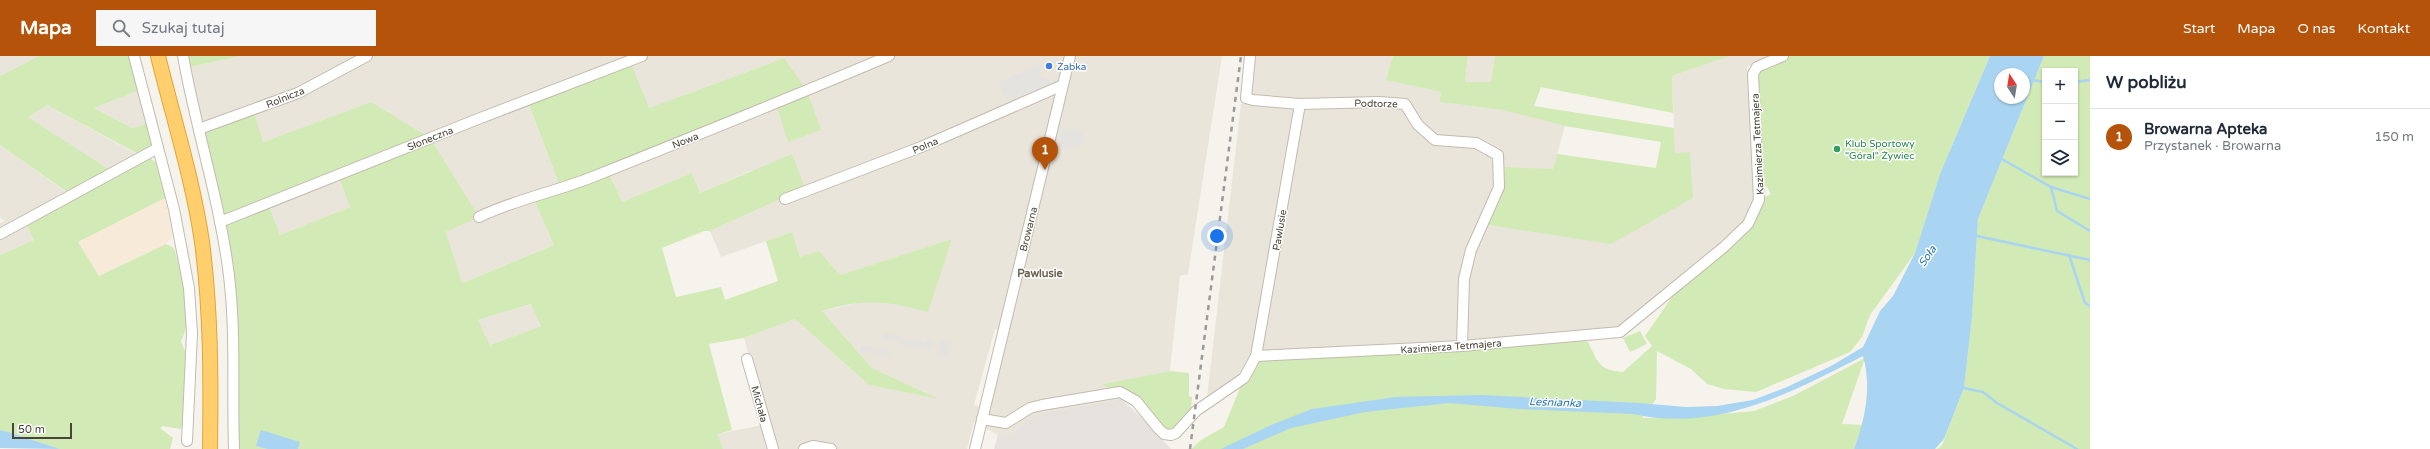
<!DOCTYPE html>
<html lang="pl">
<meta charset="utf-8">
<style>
body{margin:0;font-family:"Varela Round",sans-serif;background:#f6f6f7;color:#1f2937}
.controls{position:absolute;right:12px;top:12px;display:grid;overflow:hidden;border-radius:0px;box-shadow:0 1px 3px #0004}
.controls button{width:36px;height:36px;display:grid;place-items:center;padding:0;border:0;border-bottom:1px solid #e0e1e3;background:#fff;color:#1f2937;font:20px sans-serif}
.compass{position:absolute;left:1994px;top:12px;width:36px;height:36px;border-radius:50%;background:#fff;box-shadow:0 1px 3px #0004;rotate:348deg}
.scale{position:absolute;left:12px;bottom:10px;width:60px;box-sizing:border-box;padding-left:4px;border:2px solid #4b4439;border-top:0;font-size:11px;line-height:14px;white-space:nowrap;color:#4b4439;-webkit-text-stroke:3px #fff;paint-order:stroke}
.you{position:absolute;left:1217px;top:180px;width:14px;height:14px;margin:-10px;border:3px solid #fff;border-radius:50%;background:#1a73e8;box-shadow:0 0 0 6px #1a73e833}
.badge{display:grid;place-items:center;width:26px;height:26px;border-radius:50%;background:#b45309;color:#fff;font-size:13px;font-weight:700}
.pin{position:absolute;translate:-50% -33px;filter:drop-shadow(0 1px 2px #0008)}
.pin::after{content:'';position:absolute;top:21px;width:14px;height:12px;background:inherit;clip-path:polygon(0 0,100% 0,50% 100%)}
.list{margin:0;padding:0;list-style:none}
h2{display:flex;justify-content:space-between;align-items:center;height:52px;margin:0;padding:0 16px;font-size:17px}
h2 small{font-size:13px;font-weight:400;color:#747a83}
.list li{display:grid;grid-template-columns:26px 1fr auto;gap:12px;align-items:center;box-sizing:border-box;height:56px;padding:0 16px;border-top:1px solid #e0e1e3}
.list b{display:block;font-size:15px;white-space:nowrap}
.list p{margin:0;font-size:13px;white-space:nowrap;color:#747a83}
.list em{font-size:13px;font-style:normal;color:#747a83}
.icon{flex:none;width:22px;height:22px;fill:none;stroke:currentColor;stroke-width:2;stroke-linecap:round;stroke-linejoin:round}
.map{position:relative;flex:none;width:2090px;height:393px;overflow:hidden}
header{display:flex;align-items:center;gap:24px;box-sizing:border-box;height:56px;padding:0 20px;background:#b45309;color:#fff}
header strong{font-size:19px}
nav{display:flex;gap:22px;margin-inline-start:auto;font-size:14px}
.search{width:280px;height:36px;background:#f6f6f7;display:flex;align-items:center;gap:10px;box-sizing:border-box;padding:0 14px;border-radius:0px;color:#747a83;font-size:15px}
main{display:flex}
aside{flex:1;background:#fff}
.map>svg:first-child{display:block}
</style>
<header>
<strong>Mapa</strong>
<div class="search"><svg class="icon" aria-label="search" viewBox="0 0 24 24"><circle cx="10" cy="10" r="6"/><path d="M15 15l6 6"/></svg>Szukaj tutaj</div>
<nav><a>Start</a><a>Mapa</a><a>O nas</a><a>Kontakt</a></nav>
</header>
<main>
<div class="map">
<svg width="2090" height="393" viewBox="0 0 2090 393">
<rect width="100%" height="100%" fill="#f6f3ec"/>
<g fill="#eae5da" fill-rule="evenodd">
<polygon points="0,0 39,0 0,20"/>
<path d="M241,0H355L357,5L366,0H1222L1188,218L1180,220L1170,315L1104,328L1121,343L1030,359L1012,379H998L974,366L967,393H723L718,378L767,368L744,282L795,263L869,329L937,342L872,312L822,255L865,245L906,250L927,255L952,183L840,219L819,195L800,201L792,176L721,201L710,175L805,132L752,114L700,137L692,117L622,146L608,115L784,2L649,52L527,45L561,133L533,142L554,189L461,227L446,176L478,161L371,46L263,86L202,67L189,11ZM995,273L1005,275L986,352L974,349Z"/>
<polygon points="1254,0 1393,0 1387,24 1441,36 1439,46 1504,54 1565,70 1553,113 1611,188 1690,97 1675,97 1672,20 1730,0 1771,0 1747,11 1754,123 1759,144 1748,168 1620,276 1244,322 1207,341 1241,48 1296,48 1256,41 1249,33"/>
<polygon points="1468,0 1495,0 1491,26 1465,26"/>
<polygon points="143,33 151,66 132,72 94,52"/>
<polygon points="47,49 142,101 113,116 27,61"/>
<polygon points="0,89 66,136 25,165 34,184 0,199 0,167 5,165 0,162"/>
<polygon points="338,119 350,151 280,179 268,147"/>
<polygon points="532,248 541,270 490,289 478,264"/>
</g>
<polygon fill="#f7ead8" points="165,142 173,181 166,188 99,220 78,186"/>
<polygon fill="#e6e2dd" points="1121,343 1141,361 1171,393 994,393 998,379 1012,379 1030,359"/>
<g fill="#d2eab5" fill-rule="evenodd">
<path d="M39,0H134L143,33L94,52L132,72L151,66L158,92L148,100L156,107L165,142L78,186L99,220L166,188L174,192C181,216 194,264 181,285L186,298L184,369L180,373L163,370L160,372L173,382L170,393H60L0,374V199L34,184L25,165L70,138L0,89V20ZM47,49L142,100L113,116L28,61Z"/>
<polygon points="183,0 241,0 185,12"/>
<polygon points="1393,0 1468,0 1465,26 1491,26 1495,0 1730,0 1672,20 1673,57 1541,31 1534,50 1674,72 1675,97 1690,96 1693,142 1611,188 1483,168 1500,111 1553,113 1557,98 1656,112 1661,86 1565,70 1503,54 1439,46 1441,36 1386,24"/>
<path d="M1790,0H1990L1940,118L1915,197L1870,259L1862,281L1850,296L1756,336L1724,333L1707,328L1691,313L1657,295L1656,343L1642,362L1687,361L1754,355L1793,340L1865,302L1842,368L1863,369L1854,393H1191L1201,384L1224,371L1244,322L1256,300L1566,280L1588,286C1598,306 1598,314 1623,316L1652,290L1645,280L1686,221L1748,168L1759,144L1771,138L1767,131L1761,128L1756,18L1758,14Z"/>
<path d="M2044,0H2090V393H1937L1942,389L1964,332L1972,261L1978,163ZM2045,15H2075V117H2045Z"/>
<path d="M784,2L807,35L821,74L788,86L776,48L608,115L622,146L692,117L700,137L792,98L805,132L710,175H704L662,192L676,241L721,231L725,244L778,225L766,185L792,176L800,201L819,195L840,219L952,183L928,256C888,245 862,242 822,255L872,312L939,343L869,329L795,263L744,282L709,288L732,374L718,378L723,393H298L300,386L256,390L267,393H234L229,220L199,73L253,53L263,86L371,46L430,82L479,161L446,176L462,227L554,189L533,142L561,133L527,44L630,5L649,52ZM338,119L350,151L280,179L268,147ZM531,248L541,270L490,289L478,264Z"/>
<polygon points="1640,275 1647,288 1630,296 1623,282"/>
<polygon points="1170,315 1189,317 1189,340 1192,341 1191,354 1174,375 1169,375 1161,370 1121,333 1108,332 1103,328"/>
</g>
<g fill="#e5e3e0">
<polygon points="1042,8 1040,21 1051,24 1050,31 1009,49 998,26"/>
<polygon points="1078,72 1084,82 1085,88 1057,94 1062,75"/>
<polygon points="884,277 926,287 928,281 934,282 931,295 883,283"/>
<polygon points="939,284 952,287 948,300 936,297"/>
<polygon points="861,289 890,295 889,301 860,295"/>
</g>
<g fill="#a9d4f2" fill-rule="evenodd">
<path d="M1990,0H2044L1978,163L1972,261L1964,332L1944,383L1935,393H1854C1865,364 1872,331 1863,300C1793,336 1715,377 1634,358L1519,353L1449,347L1365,356L1291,372L1243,393H1221L1269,370L1312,353L1396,341L1481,339L1639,347L1686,351L1717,350L1753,344L1787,331L1831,310L1863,291L1880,255L1893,240L1915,197L1940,118ZM2000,18H2024V42H2000Z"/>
<polygon points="0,374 8,376 60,393 0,392"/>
<polygon points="261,374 300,386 298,393 267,393 256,390"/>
</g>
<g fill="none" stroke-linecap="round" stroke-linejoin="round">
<g stroke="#a9d4f2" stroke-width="2.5">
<polyline points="2032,24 2045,26"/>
<polyline points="2075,26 2090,24"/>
<polyline points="2000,102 2051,131 2090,143"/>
<polyline points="2051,131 2057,155 2090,175"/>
<polyline points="1977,180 2090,204"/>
<polyline points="2069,199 2085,247 2090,250"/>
<polyline points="1964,332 1983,336 1997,347 2077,393"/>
</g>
<g stroke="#c2bbae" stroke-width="12">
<g id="minor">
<polyline points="134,0 174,153 189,232 192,277 187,385"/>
<path d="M183,0C196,74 220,145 229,220C236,277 232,336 234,393"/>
<polyline points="1250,0 1246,42 1253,44 1300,48 1380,46 1405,48 1418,69 1435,84 1476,87 1498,99 1499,131 1471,194 1464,223 1462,290"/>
<polyline points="199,73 298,37 367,0"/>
<polyline points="785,143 921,91 1063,29"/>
<path d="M479,161C514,144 554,136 590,122C690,82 790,42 889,0"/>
<polyline points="220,166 478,63 642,0"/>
<polyline points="0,178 158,92"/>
<polyline points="1256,300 1300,48"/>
<polyline points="747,303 773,393"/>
<polyline points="982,363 1006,367 1030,352 1042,349 1120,336 1136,345 1158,372 1164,378 1171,379 1176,377 1196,355 1244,322 1256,300 1462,290 1620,276 1724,191 1748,168 1759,144 1753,18 1757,11 1783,0"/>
<polyline points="804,393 813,390 831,393"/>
<polyline points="975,393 1070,0"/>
</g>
</g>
<g stroke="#e0a43c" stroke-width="16">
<path id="highway" d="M158,0C173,61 193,124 202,186C211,255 211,324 210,393"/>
</g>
<use href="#minor" stroke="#fff" stroke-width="10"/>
<use href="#highway" stroke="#ffcf6e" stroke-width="14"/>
<polyline stroke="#9a9a9a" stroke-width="2.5" stroke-dasharray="5 5" stroke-linecap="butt" points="1190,393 1241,0"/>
</g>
<circle fill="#3f7fe0" stroke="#fff" stroke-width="1.5" cx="1049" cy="10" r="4"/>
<circle fill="#2e9e5b" stroke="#fff" stroke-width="1.5" cx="1837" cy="93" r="4"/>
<g text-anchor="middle" stroke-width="3" stroke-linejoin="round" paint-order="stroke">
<g font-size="10" fill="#366cbe" stroke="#fff" text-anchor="start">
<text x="1057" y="14">Żabka</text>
</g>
<g font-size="10" fill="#4b4439" stroke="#fff">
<text transform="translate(285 41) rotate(-22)" y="4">Rolnicza</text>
<text transform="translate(1376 47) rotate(1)" y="4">Podtorze</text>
<text transform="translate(430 82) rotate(-22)" y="4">Słoneczna</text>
<text transform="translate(685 84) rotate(-21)" y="4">Nowa</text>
<text transform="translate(1757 88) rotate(-93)" y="4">Kazimierza Tetmajera</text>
<text transform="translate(925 89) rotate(-23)" y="4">Polna</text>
<text transform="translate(1028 173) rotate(-76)" y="4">Browarna</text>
<text transform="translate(1279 174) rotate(-80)" y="4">Pawlusie</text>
<text transform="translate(1451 290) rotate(-4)" y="4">Kazimierza Tetmajera</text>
<text transform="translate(760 348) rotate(75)" y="4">Michała</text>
</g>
<g font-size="10" fill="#27864d" stroke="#fff" text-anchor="start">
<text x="1845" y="91">Klub Sportowy<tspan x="1845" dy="12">"Góral" Żywiec</tspan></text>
</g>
<g font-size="11" font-style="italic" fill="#2e7ab2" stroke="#fff">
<text transform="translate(1927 200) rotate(-56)" y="4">Soła</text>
<text transform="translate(1555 346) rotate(2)" y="4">Leśnianka</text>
</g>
<g font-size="11" font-weight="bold" fill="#6e6250" stroke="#fff">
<text x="1040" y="221">Pawlusie</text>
</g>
</g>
</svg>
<div class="controls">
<button>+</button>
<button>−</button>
<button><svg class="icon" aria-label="layers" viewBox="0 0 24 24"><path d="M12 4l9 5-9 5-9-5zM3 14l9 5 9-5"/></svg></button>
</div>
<svg class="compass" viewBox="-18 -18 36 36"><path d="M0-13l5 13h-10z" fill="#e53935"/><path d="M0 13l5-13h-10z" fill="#747a83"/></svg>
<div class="scale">50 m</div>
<div class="you"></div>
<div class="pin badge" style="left:1045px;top:114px">1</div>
</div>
<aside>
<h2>W pobliżu<small></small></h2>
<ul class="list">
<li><span class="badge">1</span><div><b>Browarna Apteka</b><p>Przystanek · Browarna</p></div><em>150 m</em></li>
</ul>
</aside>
</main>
